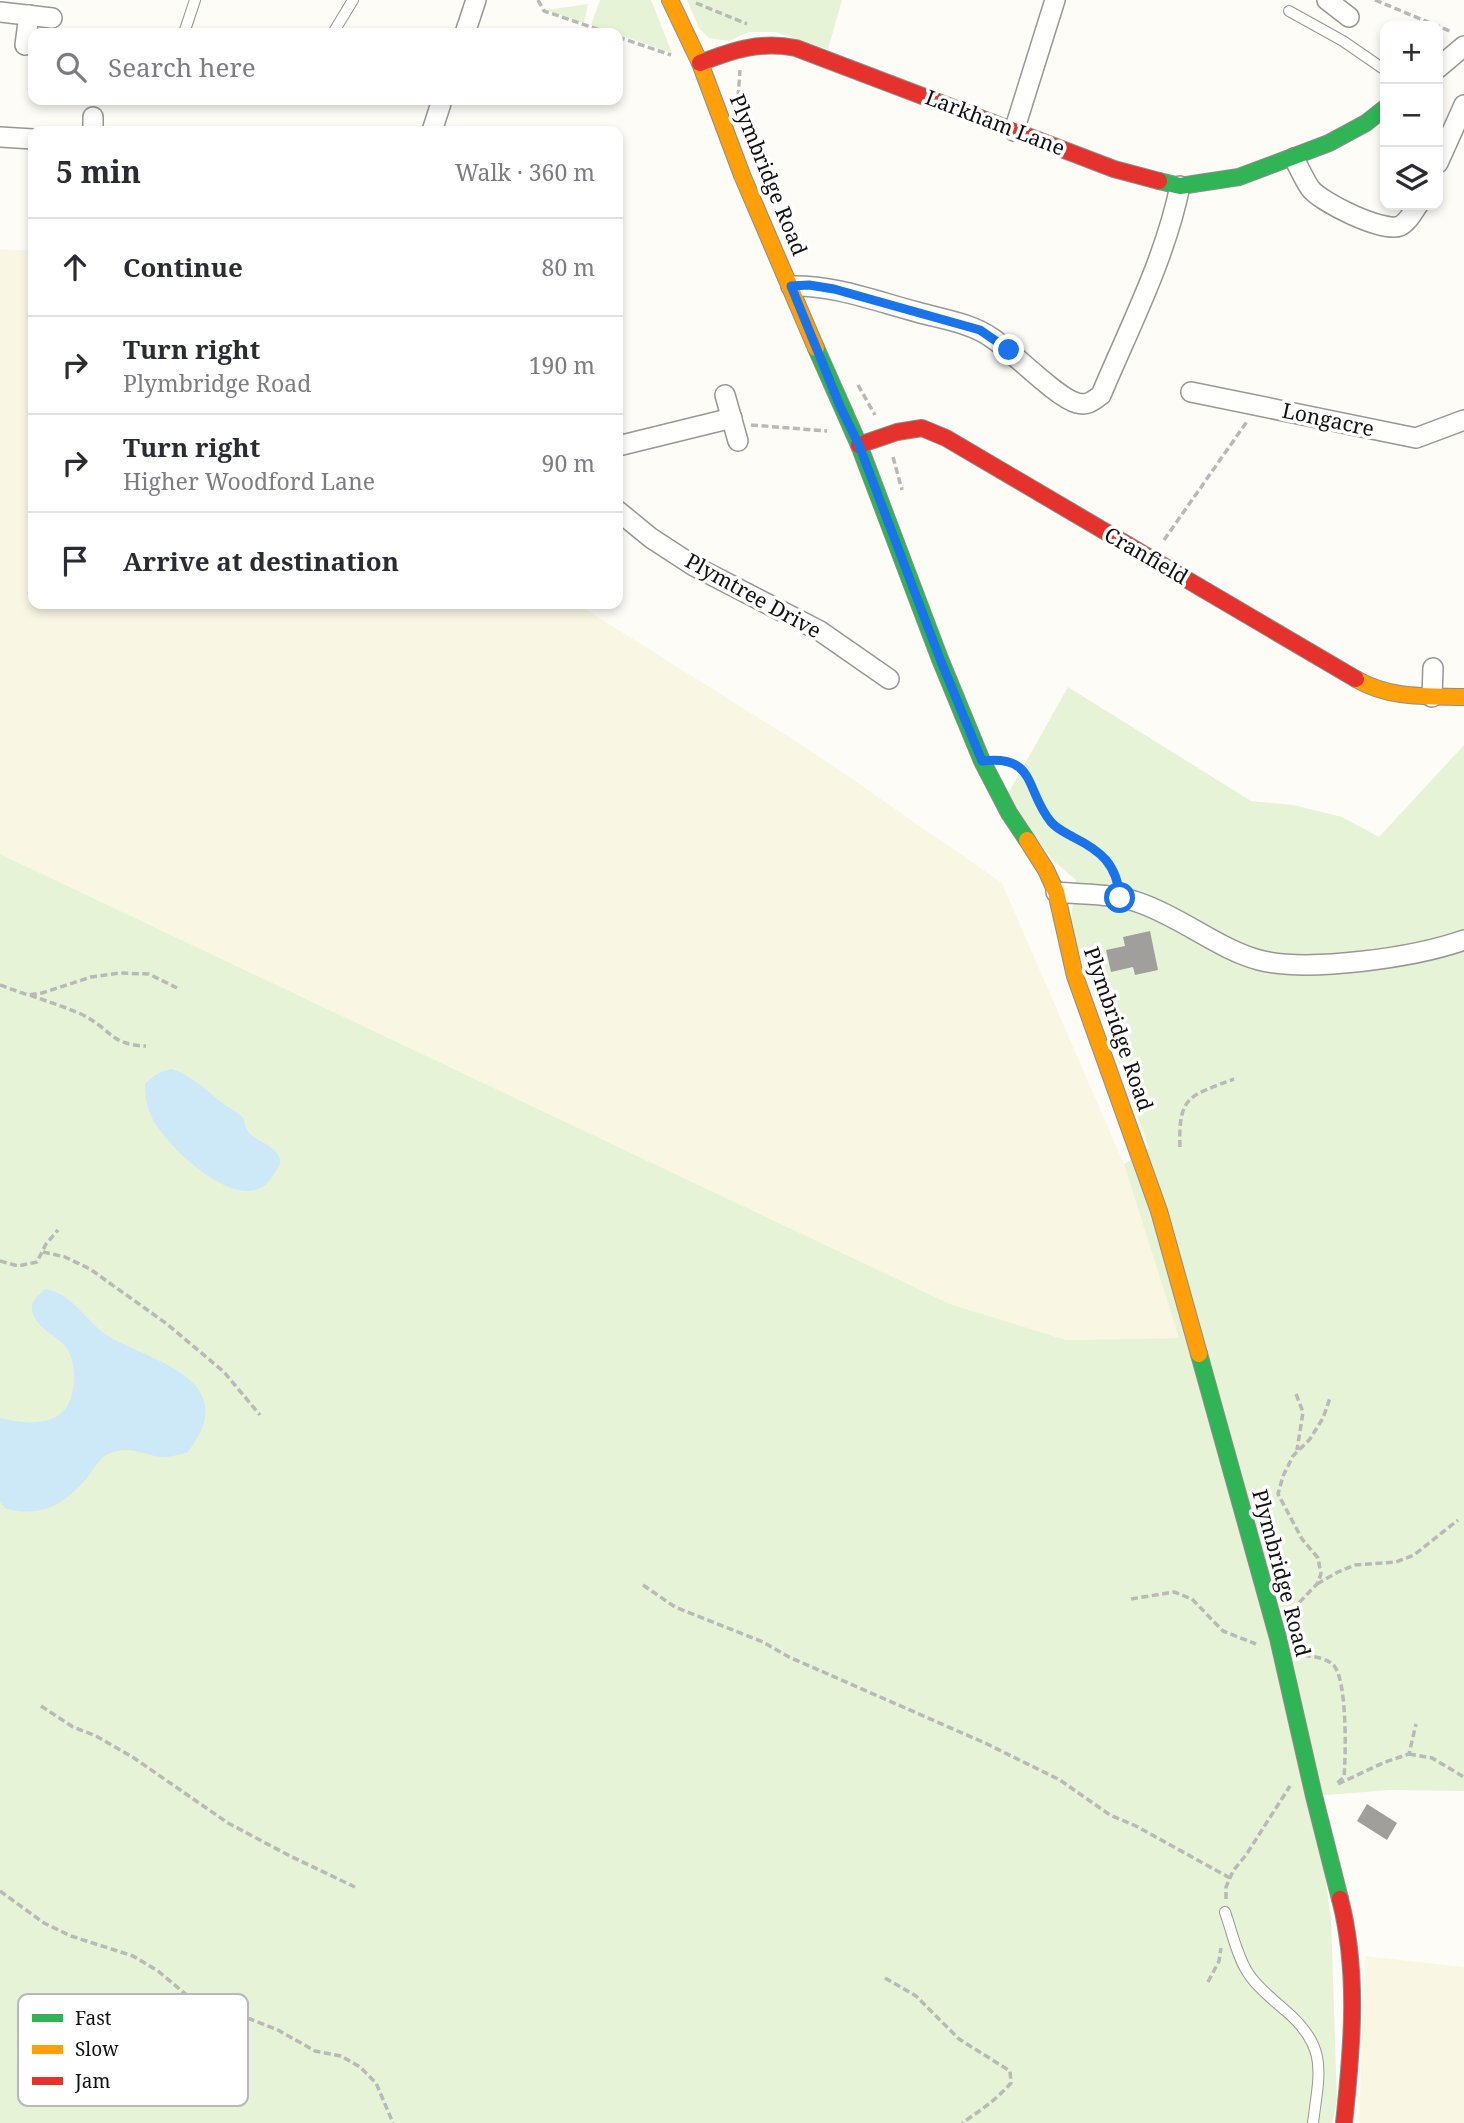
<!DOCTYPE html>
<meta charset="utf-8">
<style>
body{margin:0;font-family:"Noto Serif",serif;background:#f2f2f3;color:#2b2b33}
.controls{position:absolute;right:21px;top:21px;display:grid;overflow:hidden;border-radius:14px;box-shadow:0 4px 10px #0003}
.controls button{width:63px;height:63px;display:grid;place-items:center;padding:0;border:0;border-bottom:2px solid #e1e1e2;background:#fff;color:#2b2b33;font:35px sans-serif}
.stop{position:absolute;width:21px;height:21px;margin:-16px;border:5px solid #1a73e8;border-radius:50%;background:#fff}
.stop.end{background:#1a73e8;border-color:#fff;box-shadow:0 2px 7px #0008}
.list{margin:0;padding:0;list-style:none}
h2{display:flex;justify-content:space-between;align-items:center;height:91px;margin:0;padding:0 28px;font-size:30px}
h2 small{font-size:23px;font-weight:400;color:#7c7c81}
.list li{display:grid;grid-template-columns:46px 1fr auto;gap:21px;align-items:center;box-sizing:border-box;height:98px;padding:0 28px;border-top:2px solid #e1e1e2}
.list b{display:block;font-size:26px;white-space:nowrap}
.list p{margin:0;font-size:23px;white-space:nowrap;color:#7c7c81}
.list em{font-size:23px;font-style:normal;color:#7c7c81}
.icon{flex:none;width:38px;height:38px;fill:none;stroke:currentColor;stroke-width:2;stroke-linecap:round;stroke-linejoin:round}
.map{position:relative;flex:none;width:1464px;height:2123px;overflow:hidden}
.search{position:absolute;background:#fff;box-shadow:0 4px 10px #0003;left:28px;top:28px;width:595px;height:77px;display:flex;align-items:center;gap:18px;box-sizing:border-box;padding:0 24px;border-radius:14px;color:#7c7c81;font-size:26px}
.panel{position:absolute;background:#fff;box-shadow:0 4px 10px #0003;left:28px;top:126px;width:595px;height:483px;border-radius:14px}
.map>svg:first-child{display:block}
</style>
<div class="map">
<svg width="1464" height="2123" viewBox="0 0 1464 2123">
<rect width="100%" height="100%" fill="#fdfcf7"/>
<g fill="#f9f7e4">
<polygon points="0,249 33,251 33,604 577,604 816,754 1002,883 1124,1164 1180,1338 1066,1340 950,1304 0,854"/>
<polygon points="1365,1956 1464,1967 1464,2123 1359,2123"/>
</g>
<g fill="#e7f3d7">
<polygon points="600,0 651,0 672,53 591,25"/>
<polygon points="687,0 842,0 828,49 775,32 749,32 729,41 709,38 699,28"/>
<polygon points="588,4 584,23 546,10"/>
<polygon points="1068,687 1251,801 1293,805 1342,817 1379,837 1464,745 1464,1791 1390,1790 1314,1796 1331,1919 1337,2101 1332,2123 0,2123 0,854 950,1304 1066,1340 1179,1338 1124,1164 1149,1148 1070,926 1076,880 1055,862 1005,799"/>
</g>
<g fill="#cde8f7">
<path d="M172,1069C193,1076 208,1092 225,1105C231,1109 239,1113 243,1118C245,1122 245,1129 249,1133C257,1142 272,1144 278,1155C283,1163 278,1167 274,1174C247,1224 170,1150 153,1120C147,1108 145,1097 145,1084C154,1075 160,1071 172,1069Z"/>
<path d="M46,1289C72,1294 84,1319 105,1334C135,1355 213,1370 205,1418C203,1430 195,1442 188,1452C182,1454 174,1456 167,1457C146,1458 132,1443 108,1454C99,1458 93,1470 87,1478C63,1506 42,1517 6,1509L0,1502V1418C37,1427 74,1426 74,1377C74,1366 72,1355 65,1346C56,1335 40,1330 34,1316C28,1303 36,1296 46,1289Z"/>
</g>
<g fill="#a19f9c">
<polygon points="1150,931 1158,970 1135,975 1133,967 1111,972 1106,950 1125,946 1123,937"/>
<polygon points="1367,1804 1397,1823 1387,1840 1357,1821"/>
</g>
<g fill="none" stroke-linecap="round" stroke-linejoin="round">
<g stroke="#979795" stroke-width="12">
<g id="lane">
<polyline points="1289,11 1343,41 1385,70"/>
<polyline points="184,33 195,0"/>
<polyline points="333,33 353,0"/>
<path d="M1225,1912C1232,1932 1237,1956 1248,1973C1257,1987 1273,2000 1286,2011C1329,2048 1319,2073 1313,2123"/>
</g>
</g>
<g stroke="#979795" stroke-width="22">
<g id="street">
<polyline points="1327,0 1349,17"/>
<polyline points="0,12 52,18"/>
<polyline points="465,33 476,0"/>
<polyline points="25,45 29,15"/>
<polyline points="1438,68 1464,46"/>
<polyline points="93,131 93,117"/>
<polyline points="432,131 442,100"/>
<polyline points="1014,131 1055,0"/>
<polyline points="0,137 33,139"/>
<path d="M1294,158C1299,168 1304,179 1310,188C1320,202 1383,233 1400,226C1408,222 1413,212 1418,205"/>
<polyline points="1438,163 1464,105"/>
<path d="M791,286C835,285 875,301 917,312C942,319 971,323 992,338C1013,352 1057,398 1077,403C1087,406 1093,401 1101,395C1130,326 1165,259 1180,186"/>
<polyline points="1191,392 1416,438 1464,420"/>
<polyline points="725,395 738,441"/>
<polyline points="618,446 732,418"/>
<polyline points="618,511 651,538 694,566 820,631 889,679"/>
<polyline points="1432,697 1433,668"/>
<path d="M1056,892C1084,895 1112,893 1140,903C1181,917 1220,950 1259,960C1309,973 1416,957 1464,940"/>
</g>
</g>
<g stroke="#8e8d8b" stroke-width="18">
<g id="fast">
<polyline points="1159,181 1180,186 1239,177 1329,143 1366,123 1385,108"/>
<polyline points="816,348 859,445 940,659 982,761 1009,813 1027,840"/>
<polyline points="1199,1354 1278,1638 1314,1796 1340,1899"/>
</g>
</g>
<g stroke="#8e8d8b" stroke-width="18">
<g id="slow">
<polyline points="670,0 700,63 742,175 816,348"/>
<path d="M1356,679C1390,699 1427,696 1464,697"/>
<polyline points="1027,840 1046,870 1056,892 1075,976 1159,1211 1199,1354"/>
</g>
</g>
<g stroke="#8e8d8b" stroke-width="18">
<g id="jam">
<path d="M700,63C733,50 760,41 796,48L1114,169L1159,181"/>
<polyline points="859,445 897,432 922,428 946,438 1356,679"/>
<path d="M1340,1899C1359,1972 1352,2049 1344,2123"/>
</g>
</g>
<g stroke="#b9b9b8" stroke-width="3.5" stroke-dasharray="7 3.5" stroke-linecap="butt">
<polyline points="538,0 544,11 609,33"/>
<polyline points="1375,0 1452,32"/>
<polyline points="696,3 747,24"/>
<polyline points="618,37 671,55"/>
<polyline points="738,97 740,70"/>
<polyline points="858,385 875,415"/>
<polyline points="751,425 827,431"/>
<polyline points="893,457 902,490"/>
<polyline points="1164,540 1248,420"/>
<path d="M1008,761C1036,774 1033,802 1052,823C1057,828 1064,832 1070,835C1093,847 1106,854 1117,880"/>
<polyline points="0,985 28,995 42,993 91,977 120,973 149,974 177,988"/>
<path d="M30,995C48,1002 66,1007 83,1015C111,1029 110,1045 146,1046"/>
<path d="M1180,1147C1178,1095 1190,1096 1234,1079"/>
<polyline points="43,1252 65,1257 90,1269 167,1324 224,1372 260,1415"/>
<polyline points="0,1261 18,1266 37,1262 46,1244 58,1230"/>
<polyline points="1296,1394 1303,1412 1297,1450"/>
<polyline points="1317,1584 1338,1572 1355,1565 1396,1562 1414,1555 1458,1520"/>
<polyline points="643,1585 675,1607 763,1642 789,1657 985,1743 1060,1780 1110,1815 1136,1826 1230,1878"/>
<polyline points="1131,1599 1174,1592 1192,1599 1223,1631 1256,1644"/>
<polyline points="1292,1610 1317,1584 1321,1574 1318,1558 1302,1539 1278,1494 1283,1476 1293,1456 1310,1439 1323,1418 1330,1398"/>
<path d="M1304,1655C1314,1657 1329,1658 1335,1667C1347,1685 1346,1754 1344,1777L1335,1785"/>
<polyline points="41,1706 73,1727 96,1736 134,1758 228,1823 290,1856 355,1887"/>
<polyline points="1409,1754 1432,1758 1464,1777"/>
<polyline points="1338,1784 1385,1762 1409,1754 1416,1724"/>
<polyline points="0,1891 44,1923 71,1936 133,1956 158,1971 206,2011 250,2019 278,2030 315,2051 341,2056 360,2067 376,2083 393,2123"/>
<polyline points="1226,1899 1226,1887 1233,1871 1246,1855 1290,1786"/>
<path d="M885,1978L916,1996L959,2039L1010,2071L1011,2083C996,2100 980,2111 962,2123"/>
<polyline points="1208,1982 1219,1961 1221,1948"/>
</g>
<use href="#lane" stroke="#fffffe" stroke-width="10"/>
<use href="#street" stroke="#fffffe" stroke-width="19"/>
<use href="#fast" stroke="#30b455" stroke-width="16"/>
<use href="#slow" stroke="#ff9f0a" stroke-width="16"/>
<use href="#jam" stroke="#e5322d" stroke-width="16"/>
</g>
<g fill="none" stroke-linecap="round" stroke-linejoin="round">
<path stroke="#1a73e8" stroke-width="9" d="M1009,350L980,330L834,289L809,285L791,286L840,406L859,445L940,659L982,761C1037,754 1025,791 1051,822C1057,829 1066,833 1073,837C1101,851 1117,864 1120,898"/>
</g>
<g text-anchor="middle" stroke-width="7" stroke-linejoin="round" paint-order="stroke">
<g font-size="21" fill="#111" stroke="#fff">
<text transform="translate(995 123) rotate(21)" y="7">Larkham Lane</text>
<text transform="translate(768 175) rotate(68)" y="7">Plymbridge Road</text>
<text transform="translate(1328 420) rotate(12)" y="7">Longacre</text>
<text transform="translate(1146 556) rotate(30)" y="7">Cranfield</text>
<text transform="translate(753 596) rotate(29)" y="7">Plymtree Drive</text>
<text transform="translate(1118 1029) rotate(71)" y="7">Plymbridge Road</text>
<text transform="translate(1281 1573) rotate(75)" y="7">Plymbridge Road</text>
</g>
</g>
<rect x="18" y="1994" width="230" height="112" rx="10" fill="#fff" stroke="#b8b8b8" stroke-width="2"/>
<rect x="32" y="2014" width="31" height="8" fill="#30b455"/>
<rect x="32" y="2045" width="31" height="9" fill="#ff9f0a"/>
<rect x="32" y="2077" width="31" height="8" fill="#e5322d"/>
<g font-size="19" fill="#111">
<text x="75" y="2025">Fast</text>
<text x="75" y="2056">Slow</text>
<text x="75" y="2088">Jam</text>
</g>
</svg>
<div class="controls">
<button>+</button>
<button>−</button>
<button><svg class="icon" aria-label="layers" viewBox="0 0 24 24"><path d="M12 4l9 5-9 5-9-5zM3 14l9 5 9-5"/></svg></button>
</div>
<div class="stop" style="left:1120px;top:898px"></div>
<div class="stop end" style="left:1009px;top:350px"></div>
<div class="search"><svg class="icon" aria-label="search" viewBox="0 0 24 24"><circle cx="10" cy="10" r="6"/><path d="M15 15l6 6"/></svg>Search here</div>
<section class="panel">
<h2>5 min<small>Walk · 360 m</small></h2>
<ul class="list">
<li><svg class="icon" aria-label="ahead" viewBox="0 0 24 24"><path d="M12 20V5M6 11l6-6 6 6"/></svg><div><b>Continue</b></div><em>80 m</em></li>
<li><svg class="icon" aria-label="right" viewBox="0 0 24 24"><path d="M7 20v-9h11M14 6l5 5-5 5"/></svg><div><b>Turn right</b><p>Plymbridge Road</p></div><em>190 m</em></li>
<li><svg class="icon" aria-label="right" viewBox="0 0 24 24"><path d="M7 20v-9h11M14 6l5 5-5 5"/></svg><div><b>Turn right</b><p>Higher Woodford Lane</p></div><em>90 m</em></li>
<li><svg class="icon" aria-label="arrive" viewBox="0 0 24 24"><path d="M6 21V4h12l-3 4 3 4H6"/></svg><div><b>Arrive at destination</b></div></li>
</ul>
</section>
</div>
